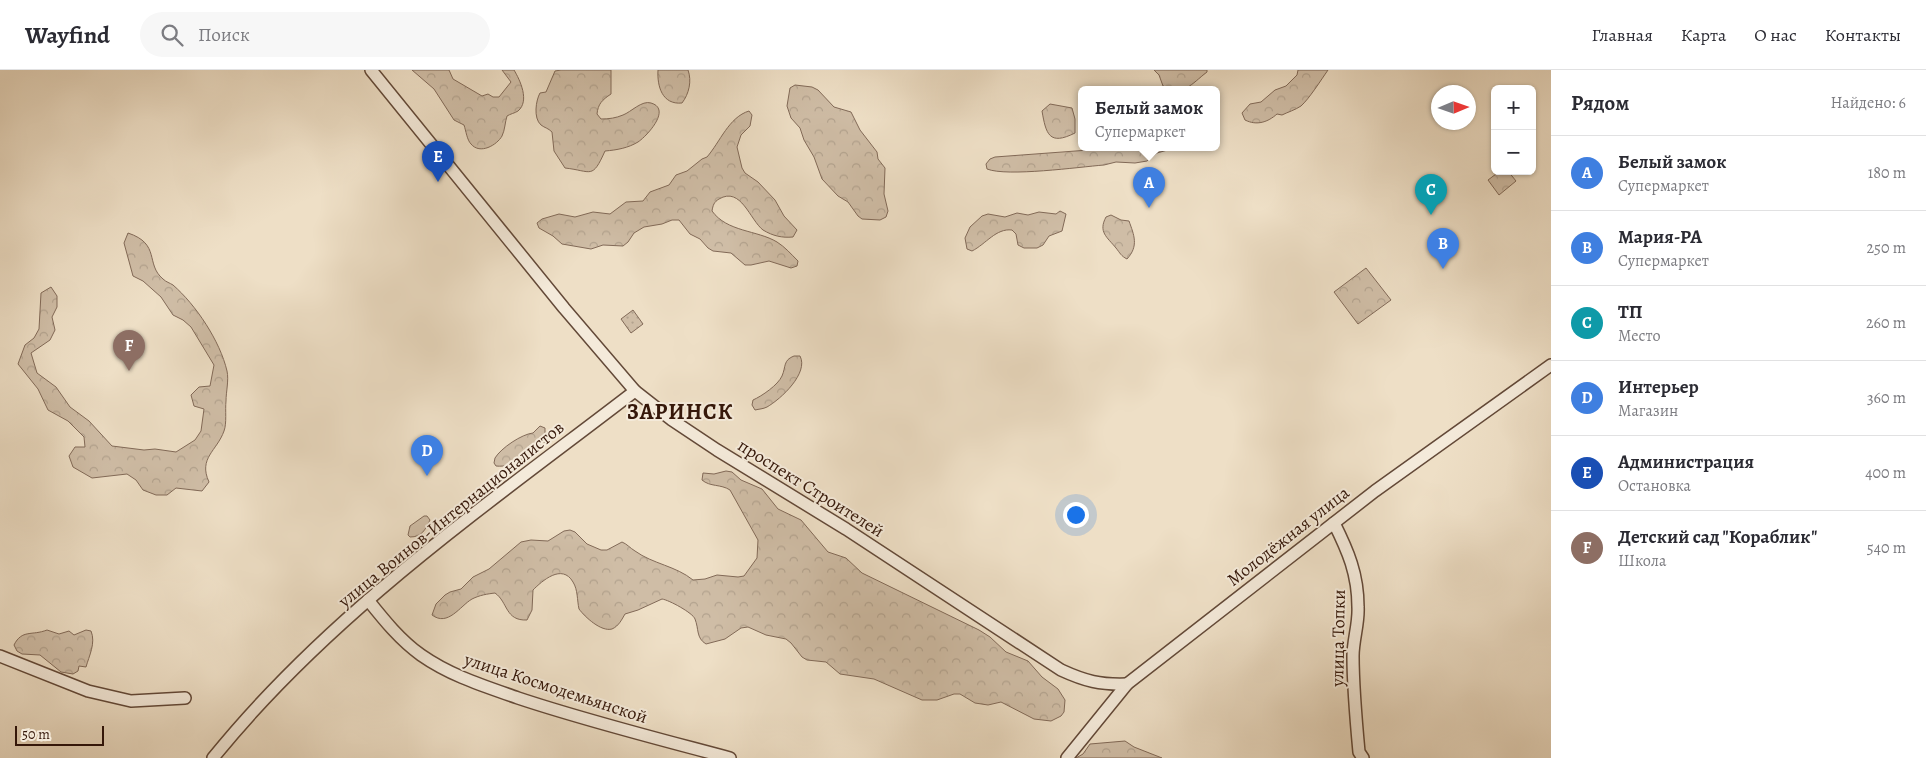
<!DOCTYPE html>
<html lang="ru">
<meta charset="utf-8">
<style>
body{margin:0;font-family:Alegreya,serif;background:#f7f7f7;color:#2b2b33}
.controls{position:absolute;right:15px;top:15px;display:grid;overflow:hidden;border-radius:8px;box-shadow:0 1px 4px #0004}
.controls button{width:45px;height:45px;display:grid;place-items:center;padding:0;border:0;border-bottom:1px solid #e1e1e2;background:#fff;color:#2b2b33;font:25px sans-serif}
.compass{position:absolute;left:1431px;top:15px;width:45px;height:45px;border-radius:50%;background:#fff;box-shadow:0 1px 4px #0004;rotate:88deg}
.scale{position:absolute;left:15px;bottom:12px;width:89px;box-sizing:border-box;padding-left:5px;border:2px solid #351709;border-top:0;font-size:14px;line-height:18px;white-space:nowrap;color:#351709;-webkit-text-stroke:4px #f4eada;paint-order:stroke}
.you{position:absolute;left:1075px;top:444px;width:18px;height:18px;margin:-12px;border:4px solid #fff;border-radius:50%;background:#1a73e8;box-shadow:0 0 0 8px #1a73e833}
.badge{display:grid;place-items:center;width:32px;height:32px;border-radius:50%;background:#8f2418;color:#fff;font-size:16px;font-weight:700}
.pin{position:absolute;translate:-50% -41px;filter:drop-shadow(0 1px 2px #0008)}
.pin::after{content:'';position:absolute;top:26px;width:18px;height:15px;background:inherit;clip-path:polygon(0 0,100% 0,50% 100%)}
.popup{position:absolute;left:1078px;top:16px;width:142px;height:65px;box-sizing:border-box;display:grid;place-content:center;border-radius:8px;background:#fff;filter:drop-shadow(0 1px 4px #0005);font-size:16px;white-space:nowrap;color:#7c7c81}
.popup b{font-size:19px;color:#2b2b33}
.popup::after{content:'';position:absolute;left:50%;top:100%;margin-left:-10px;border:10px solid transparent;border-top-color:#fff}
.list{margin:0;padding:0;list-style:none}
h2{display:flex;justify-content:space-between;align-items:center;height:65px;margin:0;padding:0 20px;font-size:21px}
h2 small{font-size:16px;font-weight:400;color:#7c7c81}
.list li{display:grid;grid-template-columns:32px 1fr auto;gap:15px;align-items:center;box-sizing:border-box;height:75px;padding:0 20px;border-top:1px solid #e1e1e2}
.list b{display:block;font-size:19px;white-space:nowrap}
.list p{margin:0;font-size:16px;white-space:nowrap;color:#7c7c81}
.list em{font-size:16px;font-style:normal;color:#7c7c81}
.icon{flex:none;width:28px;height:28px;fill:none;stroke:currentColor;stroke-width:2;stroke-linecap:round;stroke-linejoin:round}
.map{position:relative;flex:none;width:1551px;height:688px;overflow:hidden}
header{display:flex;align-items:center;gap:30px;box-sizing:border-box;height:70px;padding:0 25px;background:#fff;border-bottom:1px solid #e1e1e2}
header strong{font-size:24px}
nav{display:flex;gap:28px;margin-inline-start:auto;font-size:18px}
.search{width:350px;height:45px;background:#f7f7f7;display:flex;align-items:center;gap:12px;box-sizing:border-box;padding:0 18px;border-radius:28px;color:#7c7c81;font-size:19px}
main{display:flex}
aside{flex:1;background:#fff}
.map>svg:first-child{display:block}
</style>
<header>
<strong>Wayfind</strong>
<div class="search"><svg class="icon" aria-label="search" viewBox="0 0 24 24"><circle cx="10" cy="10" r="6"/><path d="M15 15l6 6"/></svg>Поиск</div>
<nav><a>Главная</a><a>Карта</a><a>О нас</a><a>Контакты</a></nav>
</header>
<main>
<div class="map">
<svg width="1551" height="688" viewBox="0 0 1551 688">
<defs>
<pattern id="grass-dots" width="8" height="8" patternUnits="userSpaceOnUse" patternTransform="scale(1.25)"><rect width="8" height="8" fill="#cfbda6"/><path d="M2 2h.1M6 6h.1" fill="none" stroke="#b2a28e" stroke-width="1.8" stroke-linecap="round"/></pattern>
<pattern id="forest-crowns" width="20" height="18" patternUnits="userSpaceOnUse" patternTransform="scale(1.25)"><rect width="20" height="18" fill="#cfbda6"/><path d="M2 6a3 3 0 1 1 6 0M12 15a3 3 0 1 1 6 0" fill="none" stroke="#b2a28e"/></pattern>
</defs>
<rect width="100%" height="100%" fill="#eedfc6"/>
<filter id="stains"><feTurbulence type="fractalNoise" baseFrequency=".004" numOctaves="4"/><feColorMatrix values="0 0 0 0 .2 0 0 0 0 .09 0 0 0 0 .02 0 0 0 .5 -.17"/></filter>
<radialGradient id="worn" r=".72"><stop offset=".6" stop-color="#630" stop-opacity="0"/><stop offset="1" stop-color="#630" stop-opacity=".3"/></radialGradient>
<polygon fill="url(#grass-dots)" stroke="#826a58" points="633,240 643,254 631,263 621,249"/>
<g fill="url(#forest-crowns)" stroke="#826a58">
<path d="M412,0H449L453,9L482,26L488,24L493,27H499L511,12L502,0H514C520,10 530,31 518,41C515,43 510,44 507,46C505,52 505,60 502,66C497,75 480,85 471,74C467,70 466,61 464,55L454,50L434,19Z"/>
<path d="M561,0H611V24C602,30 598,34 597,44L601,49C609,49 616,48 623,45C631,42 642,30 651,33C672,39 647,66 638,72C628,78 617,80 605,81C592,110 592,101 565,98L554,81L552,62C548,58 545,58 541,55C533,48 536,30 540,23L546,22L555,1Z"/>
<path d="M658,0H688C692,11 689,24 682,33C662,35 657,16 658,0Z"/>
<path d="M1154,0H1207V2C1190,15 1186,25 1163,16L1159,5Z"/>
<path d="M1298,0H1328C1321,10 1309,29 1301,36C1295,40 1288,42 1282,45L1277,44C1268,52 1257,56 1245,50L1242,43L1250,34L1261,32L1275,20L1286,16L1297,5Z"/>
<polygon points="795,15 812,17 818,20 834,37 851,42 860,60 877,82 878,89 885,98 884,124 888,141 886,147 880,150 862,149 858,146 848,132 838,126 822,109 814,87 804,70 800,58 791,48 787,36 790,18"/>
<path d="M1050,34L1072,38L1075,49V63C1049,76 1046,64 1042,41Z"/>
<path d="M749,41L752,45L750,56L741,65L737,77L742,98L745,103L758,112L775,130L784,146L797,160L793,167C782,168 773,166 763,160C750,150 741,116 719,129C714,132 713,135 712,141C727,162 757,160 777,172C785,177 791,184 798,191L797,196L791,198L769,191L751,195H745L731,183L713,181L708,178L700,169L690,164L679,150H672L662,154L644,157L634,163L628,172L623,176L603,175L591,179L562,174L553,166L539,158L537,153L542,149L559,144L575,147L593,142L610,144L626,132L643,131L650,122L669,115L676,105L687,101L702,89L707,87C720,72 729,47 749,41Z"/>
<path d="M1105,77H1178L1157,83L1147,91L1135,93L1116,92L1104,95C1079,97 1007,107 987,99L986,94L990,89L995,87L1089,80Z"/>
<polygon points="1500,101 1508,101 1516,111 1499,125 1488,110"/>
<path d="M1060,141L1066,144L1062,161L1049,166L1043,175L1037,178H1024L1018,175L1016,164L1012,160C996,158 986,174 972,181L967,179L965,168L970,157L982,146L988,144L1005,147L1017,143L1028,145L1039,142L1056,144Z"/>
<path d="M1111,145L1121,150L1129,151C1134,165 1139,176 1127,189C1121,186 1120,183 1116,178C1107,167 1098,162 1106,147Z"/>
<path d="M128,163C161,174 145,194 163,209C166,212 170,213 173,215C196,235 220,271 227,301C229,310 226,322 226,331C225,340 227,353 224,361C217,381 198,388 209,412L202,421L176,418L167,425H156L143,420L136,410L127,404L92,408L73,397L69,386L75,377H85L84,367L68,351L48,340L38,319L18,294L25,275L34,268L39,259L41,223L51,217L57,226V237L52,247L55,260L50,270L31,283L37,303L56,317L70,337L89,351L112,376L144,380L155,379L176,382L195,370L201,361L204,339L194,336L191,325L199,317L210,316L214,295L191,257L183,250L173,245L161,227L143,211L133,206L124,173Z"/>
<polygon points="1366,198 1391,230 1358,254 1334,222"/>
<path d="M794,286H800C809,303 781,329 767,337C763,339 759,339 755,340L752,335L753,330C762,326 778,315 782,306C786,297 783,290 794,286Z"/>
<path d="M540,356L545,358V372C533,384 514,398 496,396L494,393L495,388C501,378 522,364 533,363Z"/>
<path d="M726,401L732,402L741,410L762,419L778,439L801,450L828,482L846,488L862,503L979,560L990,567L1006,582L1028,591L1042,607L1058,619L1065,630L1064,642L1061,646L1051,651L1034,649L1001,632L988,635L975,633L960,624H954L937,630H922L874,609L840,604L826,592L807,590L802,587L791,573L786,569L766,565L748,557L741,558L725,569L706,574C696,568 699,559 695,549C693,543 669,530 662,529L638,540L625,544C622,549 619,556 612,559C601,562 585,547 579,539C577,530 578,520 573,512C562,493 542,511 533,520L532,540L527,550C505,551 508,532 495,523C487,524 480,525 472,529C460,536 448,557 432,545L436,534L445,525L450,522L461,519L473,507L489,499L521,472L531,470L548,471L564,461L570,460L575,462L587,474L601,480H607L622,472C627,474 630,478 635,481C653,494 676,496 693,510L705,509L717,505L738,507L744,506L757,488L758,470L730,420C721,414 710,417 702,410L703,403L714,404Z"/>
<path d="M424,446H427L430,450C425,460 422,467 410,467L408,465L410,456Z"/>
<path d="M47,560L59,564L69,561L74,565L86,560L91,561C96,573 89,586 86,597L79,596L78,601L73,604L61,602L40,585L22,584L17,581L14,575C22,559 32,566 47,560Z"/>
<polygon points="1125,671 1134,677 1162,688 1076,688 1083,684 1090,674"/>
</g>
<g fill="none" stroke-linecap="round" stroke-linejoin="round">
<g stroke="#634938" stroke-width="14">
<g id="minor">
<path d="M371,0L564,238L635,321L672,350L717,380L846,459L1061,600C1085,611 1100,615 1127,614"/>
<path d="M1334,453C1348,481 1358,504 1358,537C1359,553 1353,570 1353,586C1353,618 1356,650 1359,682L1363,688"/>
<path d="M368,530C384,550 400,570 421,585C451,606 484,616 518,628C587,651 659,669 730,688"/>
<polyline points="0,586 88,621 131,631 185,628"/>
<path d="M213,688C331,542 488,434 635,321"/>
<polyline points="1067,688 1127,614 1375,421 1551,295"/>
</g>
</g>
<use href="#minor" stroke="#f4eada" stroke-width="11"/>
</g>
<g text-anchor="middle" stroke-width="4" stroke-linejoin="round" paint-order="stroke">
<g font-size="18" fill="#351709" stroke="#f4eada">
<text transform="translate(811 418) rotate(32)" y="6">проспект Строителей</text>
<text transform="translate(451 444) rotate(-39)" y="6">улица Воинов-Интернационалистов</text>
<text transform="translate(1288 466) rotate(-38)" y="6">Молодёжная улица</text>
<text transform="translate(1338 568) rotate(-89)" y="6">улица Топки</text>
<text transform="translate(556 618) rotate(18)" y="6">улица Космодемьянской</text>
</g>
<g font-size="22" font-weight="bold" letter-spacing="1" fill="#351709" stroke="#f4eada">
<text x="680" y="349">ЗАРИНСК</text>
</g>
</g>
<rect width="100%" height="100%" filter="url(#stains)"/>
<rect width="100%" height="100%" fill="url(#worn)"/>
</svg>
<div class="controls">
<button>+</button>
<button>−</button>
</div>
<svg class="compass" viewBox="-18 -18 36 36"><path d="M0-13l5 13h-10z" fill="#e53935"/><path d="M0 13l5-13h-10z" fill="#7c7c81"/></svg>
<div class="scale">50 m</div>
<div class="you"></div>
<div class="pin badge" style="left:1149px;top:138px;background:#3f7fe0">A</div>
<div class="popup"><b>Белый замок</b>Супермаркет</div>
<div class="pin badge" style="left:1443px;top:199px;background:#3f7fe0">B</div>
<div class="pin badge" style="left:1431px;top:145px;background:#0f9aa8">C</div>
<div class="pin badge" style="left:427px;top:406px;background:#3f7fe0">D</div>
<div class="pin badge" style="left:438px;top:112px;background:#1a4fb4">E</div>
<div class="pin badge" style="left:129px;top:301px;background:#8d6e63">F</div>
</div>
<aside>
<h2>Рядом<small>Найдено: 6</small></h2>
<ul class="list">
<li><span class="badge" style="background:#3f7fe0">A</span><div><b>Белый замок</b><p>Супермаркет</p></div><em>180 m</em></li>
<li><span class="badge" style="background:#3f7fe0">B</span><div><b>Мария-РА</b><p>Супермаркет</p></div><em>250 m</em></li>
<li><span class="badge" style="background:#0f9aa8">C</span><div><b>ТП</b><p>Место</p></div><em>260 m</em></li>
<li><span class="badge" style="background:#3f7fe0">D</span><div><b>Интерьер</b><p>Магазин</p></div><em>360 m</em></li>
<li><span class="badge" style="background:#1a4fb4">E</span><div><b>Администрация</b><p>Остановка</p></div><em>400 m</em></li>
<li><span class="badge" style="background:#8d6e63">F</span><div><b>Детский сад &quot;Кораблик&quot;</b><p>Школа</p></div><em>540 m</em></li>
</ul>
</aside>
</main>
